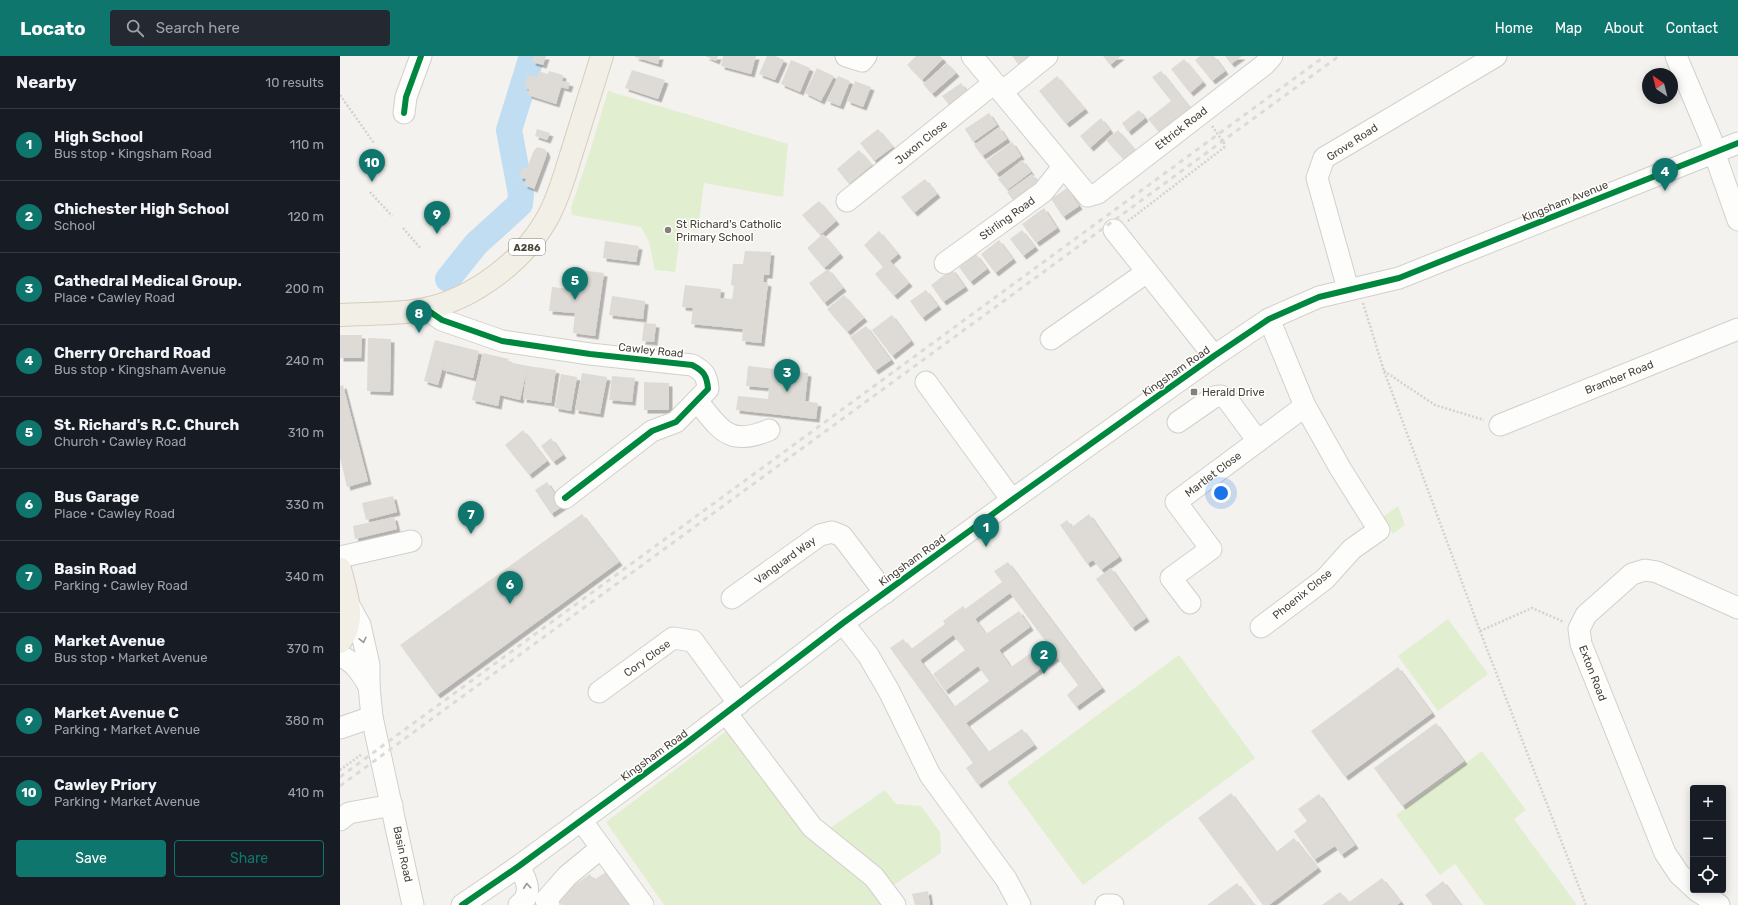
<!DOCTYPE html>
<meta charset="utf-8">
<style>
body{margin:0;font-family:Rubik,sans-serif;background:#242831;color:#f1f3f6}
.controls{position:absolute;right:12px;bottom:12px;display:grid;overflow:hidden;border-radius:4px;box-shadow:0 2px 10px #0003}
.controls button{width:36px;height:36px;display:grid;place-items:center;padding:0;border:0;border-bottom:1px solid #363941;background:#171b24;color:#f1f3f6;font:20px sans-serif}
.compass{position:absolute;left:1302px;top:12px;width:36px;height:36px;border-radius:50%;background:#171b24;box-shadow:0 2px 10px #0003;rotate:325deg}
.you{position:absolute;left:881px;top:437px;width:14px;height:14px;margin:-10px;border:3px solid #fff;border-radius:50%;background:#1a73e8;box-shadow:0 0 0 6px #1a73e833}
.badge{display:grid;place-items:center;width:26px;height:26px;border-radius:50%;background:#0f766e;color:#fff;font-size:13px;font-weight:700}
.pin{position:absolute;translate:-50% -33px;filter:drop-shadow(0 1px 2px #0008)}
.pin::after{content:'';position:absolute;top:21px;width:14px;height:12px;background:inherit;clip-path:polygon(0 0,100% 0,50% 100%)}
.list{margin:0;padding:0;list-style:none}
h2{display:flex;justify-content:space-between;align-items:center;height:52px;margin:0;padding:0 16px;font-size:17px}
h2 small{font-size:13px;font-weight:400;color:#9ea1a6}
.list li{display:grid;grid-template-columns:26px 1fr auto;gap:12px;align-items:center;box-sizing:border-box;height:72px;padding:0 16px;border-top:1px solid #363941}
.list b{display:block;font-size:15px;white-space:nowrap}
.list p{margin:0;font-size:13px;white-space:nowrap;color:#9ea1a6}
.list em{font-size:13px;font-style:normal;color:#9ea1a6}
.actions{display:flex;gap:8px;padding:12px 16px}
.actions a{flex:1;padding:9px 0;border:1px solid #0f766e;border-radius:4px;text-align:center;font-size:14px;color:#0f766e}
.actions .main{background:#0f766e;color:#fff}
.icon{flex:none;width:22px;height:22px;fill:none;stroke:currentColor;stroke-width:2;stroke-linecap:round;stroke-linejoin:round}
.map{position:relative;flex:none;width:1398px;height:849px;overflow:hidden}
header{display:flex;align-items:center;gap:24px;box-sizing:border-box;height:56px;padding:0 20px;background:#0f766e;color:#fff}
header strong{font-size:19px}
nav{display:flex;gap:22px;margin-inline-start:auto;font-size:14px}
.search{width:280px;height:36px;background:#242831;display:flex;align-items:center;gap:10px;box-sizing:border-box;padding:0 14px;border-radius:4px;color:#9ea1a6;font-size:15px}
main{display:flex}
aside{flex:1;background:#171b24}
.map>svg:first-child{display:block}
</style>
<header>
<strong>Locato</strong>
<div class="search"><svg class="icon" aria-label="search" viewBox="0 0 24 24"><circle cx="10" cy="10" r="6"/><path d="M15 15l6 6"/></svg>Search here</div>
<nav><a>Home</a><a>Map</a><a>About</a><a>Contact</a></nav>
</header>
<main>
<aside>
<h2>Nearby<small>10 results</small></h2>
<ul class="list">
<li><span class="badge">1</span><div><b>High School</b><p>Bus stop · Kingsham Road</p></div><em>110 m</em></li>
<li><span class="badge">2</span><div><b>Chichester High School</b><p>School</p></div><em>120 m</em></li>
<li><span class="badge">3</span><div><b>Cathedral Medical Group.</b><p>Place · Cawley Road</p></div><em>200 m</em></li>
<li><span class="badge">4</span><div><b>Cherry Orchard Road</b><p>Bus stop · Kingsham Avenue</p></div><em>240 m</em></li>
<li><span class="badge">5</span><div><b>St. Richard's R.C. Church</b><p>Church · Cawley Road</p></div><em>310 m</em></li>
<li><span class="badge">6</span><div><b>Bus Garage</b><p>Place · Cawley Road</p></div><em>330 m</em></li>
<li><span class="badge">7</span><div><b>Basin Road</b><p>Parking · Cawley Road</p></div><em>340 m</em></li>
<li><span class="badge">8</span><div><b>Market Avenue</b><p>Bus stop · Market Avenue</p></div><em>370 m</em></li>
<li><span class="badge">9</span><div><b>Market Avenue C</b><p>Parking · Market Avenue</p></div><em>380 m</em></li>
<li><span class="badge">10</span><div><b>Cawley Priory</b><p>Parking · Market Avenue</p></div><em>410 m</em></li>
</ul>
<div class="actions"><a class="main">Save</a><a>Share</a></div>
</aside>
<div class="map">
<svg width="1398" height="849" viewBox="0 0 1398 849">
<defs>
<filter id="shadow"><feDropShadow dx="3.5" dy="3.5" stdDeviation="0" flood-color="#0004"/></filter>
</defs>
<rect width="100%" height="100%" fill="#f4f2ee"/>
<g fill="#e1eecf">
<polygon points="268,35 448,88 443,141 364,127 358,175 341,173 335,216 315,214 309,186 301,171 232,159 231,152 250,95"/>
<polygon points="1058,450 1065,469 1053,478 1043,461"/>
<polygon points="1108,563 1148,618 1098,655 1058,600"/>
<polygon points="839,599 915,702 743,829 667,726"/>
<polygon points="389,673 473,784 545,734 556,748 581,750 600,776 601,797 536,841 542,849 324,849 266,766"/>
<polygon points="1142,695 1186,754 1174,763 1237,849 1145,849 1115,808 1100,819 1056,759"/>
</g>
<g fill="none" stroke-linecap="round" stroke-linejoin="round">
<polyline stroke="#c0ddf1" stroke-width="26" points="108,223 136,188 180,148 181,138 169,74 192,0"/>
</g>
<g fill="#dedbd6" fill-rule="evenodd" filter="url(#shadow)">
<polygon points="194,0 206,0 203,9 192,6"/>
<polygon points="295,0 320,0 318,8 295,1"/>
<polygon points="365,0 378,0 376,5"/>
<polygon points="383,0 416,0 411,18 381,10"/>
<polygon points="427,0 435,0 444,4 435,24 419,18"/>
<polygon points="576,0 600,0 603,3 582,24 567,9"/>
<polygon points="672,0 691,0 679,9"/>
<polygon points="763,0 781,0 770,9"/>
<polygon points="860,0 874,0 885,15 872,25 855,4"/>
<polygon points="885,0 902,0 891,8"/>
<polygon points="844,3 863,26 850,37 831,13"/>
<polygon points="451,4 470,12 460,36 441,28"/>
<polygon points="607,7 616,17 592,38 583,28"/>
<polygon points="477,12 494,20 481,45 465,37"/>
<polygon points="292,14 325,24 318,43 285,32"/>
<polygon points="198,15 208,18 209,15 223,19 222,25 230,27 228,33 221,31 216,48 188,39 189,33 184,31 188,19 197,21"/>
<polygon points="821,15 854,57 823,81 808,63 831,45 812,21"/>
<polygon points="498,20 510,25 500,50 487,45"/>
<polygon points="717,20 745,53 726,68 699,35"/>
<polygon points="515,25 531,31 523,51 507,45"/>
<polygon points="621,27 628,37 610,50 602,40"/>
<polygon points="799,54 805,62 788,76 782,67"/>
<polygon points="649,57 657,69 633,86 625,73"/>
<polygon points="761,62 770,74 750,92 740,80"/>
<polygon points="659,71 667,83 642,100 634,89"/>
<polygon points="197,73 210,77 207,84 195,80"/>
<polygon points="538,73 553,91 534,105 520,87"/>
<polygon points="778,74 796,95 785,105 766,84"/>
<polygon points="672,86 681,100 656,118 646,105"/>
<polygon points="198,91 205,93 207,98 194,133 184,129 186,123 179,121 182,111 187,112 194,94"/>
<polygon points="519,94 532,109 509,128 497,113"/>
<polygon points="682,104 691,116 667,134 658,123"/>
<polygon points="692,118 703,133 678,151 667,136"/>
<polygon points="585,123 597,138 574,157 561,141"/>
<polygon points="727,132 739,150 723,161 711,143"/>
<polygon points="479,145 496,165 480,179 462,159"/>
<polygon points="704,152 717,172 696,187 682,168"/>
<polygon points="682,174 695,191 683,200 670,183"/>
<polygon points="539,175 558,198 550,205 569,227 554,240 535,218 543,211 524,189"/>
<polygon points="483,178 500,198 484,212 467,192"/>
<polygon points="659,184 673,203 655,217 641,198"/>
<polygon points="265,185 299,190 296,206 263,202"/>
<polygon points="405,195 431,196 429,219 424,219 423,226 428,227 421,287 402,285 403,273 351,268 353,252 342,251 345,229 381,233 380,242 392,243 394,230 391,229 393,208 403,208"/>
<polygon points="636,198 647,213 630,226 619,211"/>
<polygon points="488,213 503,232 484,247 469,227"/>
<polygon points="612,213 625,231 603,246 591,229"/>
<polygon points="240,214 264,217 255,280 233,277 235,257 209,255 212,231 238,234"/>
<polygon points="586,234 598,250 582,262 570,245"/>
<polygon points="504,239 524,262 507,276 487,253"/>
<polygon points="272,240 305,245 303,263 269,259"/>
<polygon points="552,259 571,285 552,300 532,274"/>
<polygon points="304,267 316,268 314,286 302,285"/>
<polygon points="526,270 551,304 535,315 510,281"/>
<polygon points="0,279 22,279 21,302 0,302"/>
<polygon points="28,282 51,283 50,336 27,335"/>
<polygon points="95,284 139,295 133,322 103,314 104,307 98,329 84,325"/>
<polygon points="143,297 169,303 168,306 188,310 216,314 211,347 183,343 187,313 180,344 160,339 158,350 132,344"/>
<polygon points="408,310 468,317 465,345 478,347 476,363 396,354 398,340 428,343 429,332 406,330"/>
<polygon points="242,317 267,321 260,358 235,354"/>
<polygon points="221,318 237,321 231,355 215,352"/>
<polygon points="272,320 295,322 292,346 269,344"/>
<polygon points="304,326 329,327 329,354 304,354"/>
<polygon points="3,329 28,425 7,431 0,402 0,330"/>
<polygon points="183,374 207,405 189,419 165,389"/>
<polygon points="211,382 223,399 213,406 201,390"/>
<polygon points="207,426 223,450 211,458 195,434"/>
<polygon points="53,440 57,456 26,464 22,447"/>
<polygon points="242,458 279,506 97,639 60,589"/>
<polygon points="749,458 779,501 761,514 753,504 747,508 720,469 727,464 732,471"/>
<polygon points="54,461 57,473 15,483 13,470"/>
<path d="M668,506L762,632L736,651L727,639L738,629L717,601L626,667L648,696L682,673L694,689L638,729L626,712L633,707L550,592L563,583L571,593L605,568L603,565L623,550L625,553L662,526L654,515ZM670,537L706,586L671,611L659,594L690,571L679,555L646,578L635,563ZM613,579L625,594L593,618L605,635L638,610L649,625L614,651L580,604Z"/>
<polygon points="771,512 806,562 792,572 756,523"/>
<polygon points="1058,611 1092,657 1005,721 971,675"/>
<polygon points="1096,667 1124,705 1062,750 1034,712"/>
<polygon points="891,737 936,796 954,782 978,812 929,849 923,849 858,762"/>
<polygon points="979,738 1015,789 1001,799 995,790 974,804 954,775 967,765 958,753"/>
<polygon points="269,814 293,849 222,849 216,842 250,818 254,824"/>
<polygon points="1042,822 1061,846 1057,849 982,849 1000,836 1009,846"/>
<polygon points="1103,825 1121,849 1093,849 1085,839"/>
<polygon points="897,827 914,849 867,849"/>
<polygon points="588,835 590,849 575,849 572,838"/>
</g>
<g fill="none" stroke-linecap="round" stroke-linejoin="round">
<g stroke="#d2d0cb" stroke-width="23">
<g id="minor">
<polyline points="506,0 522,5 526,0"/>
<polyline points="632,0 748,140 758,137 924,9 932,0"/>
<polyline points="1336,0 1371,83 1374,96 1398,164"/>
<polyline points="662,36 707,0"/>
<polyline points="64,57 66,41 81,0"/>
<polyline points="507,145 654,27"/>
<polyline points="774,174 874,300"/>
<polyline points="605,207 703,136 723,111"/>
<polyline points="1008,233 977,122 984,102 1156,0"/>
<path d="M86,253L102,264L162,285L250,298L352,309C364,315 367,320 368,333L336,366L312,375L225,442"/>
<polyline points="711,283 807,216"/>
<polyline points="586,326 672,444"/>
<path d="M357,345C381,374 389,391 429,374"/>
<polyline points="838,366 874,341 881,340 887,343 918,385"/>
<polyline points="1160,369 1398,273"/>
<polyline points="0,501 71,485"/>
<polyline points="392,542 480,479 492,476 502,480 545,537"/>
<polyline points="850,547 831,522 871,493 836,446 965,350"/>
<polyline points="9,549 20,569 29,609 29,630 32,661 73,849"/>
<polyline points="503,567 528,599 549,635 590,719 666,823 680,849"/>
<polyline points="921,571 985,523 1012,493 1039,474 1000,412 965,350 929,263"/>
<path d="M0,600C15,606 21,617 29,630"/>
<polyline points="259,636 333,582 353,585 399,648"/>
<polyline points="387,658 472,771 534,821 555,849"/>
<polyline points="0,672 32,661"/>
<polyline points="0,764 9,757 52,749"/>
<polyline points="241,764 303,849"/>
<polyline points="1353,831 1339,818 1325,797 1241,588 1239,573 1246,559 1292,518 1305,514 1317,516 1398,552"/>
<polyline points="1356,834 1379,849"/>
<polyline points="122,849 179,810 344,689 503,567 672,444 874,300 929,263 979,241 1059,222 1398,87"/>
<path d="M179,849C194,838 186,823 179,810"/>
<polyline points="209,849 206,844 227,820 261,792"/>
<polyline points="766,849 773,849"/>
</g>
</g>
<g stroke="#d6cebb" stroke-width="24">
<g id="major">
<path d="M0,259C28,257 57,259 85,253C133,243 184,205 208,161C219,141 225,118 232,96C242,64 252,32 262,0"/>
<path d="M0,513C6,537 17,564 0,586"/>
</g>
</g>
<g stroke="#d3d2cc" stroke-width="2.5" stroke-dasharray="2 2" stroke-linecap="butt">
<polyline points="0,39 34,87"/>
<polyline points="30,136 52,160"/>
<polyline points="788,165 886,90"/>
<polyline points="63,172 81,193"/>
<polyline points="1023,247 1044,315 1140,575 1246,849"/>
<polyline points="1044,315 1095,349 1144,364"/>
<polyline points="1140,575 1192,552 1224,566"/>
<polyline points="0,714 22,698"/>
</g>
<use href="#minor" stroke="#fdfdfc" stroke-width="21"/>
<use href="#major" stroke="#f2efe6" stroke-width="22"/>
<g stroke="#dbdbda" stroke-width="3" stroke-dasharray="5 5" stroke-linecap="butt">
<polyline points="0,721 985,0"/>
<polyline points="0,730 999,0"/>
</g>
<polyline stroke="#d3d2cc" stroke-width="2.5" stroke-dasharray="2 2" stroke-linecap="butt" points="872,70 886,90"/>
<g stroke="#fff" stroke-width="8">
<g id="cycleway">
<polyline points="64,57 66,41 81,0"/>
<path d="M86,253L102,264L162,285L250,298L352,309C364,315 367,320 368,333L336,366L312,375L225,442"/>
<polyline points="122,849 179,810 344,689 503,567 672,444 874,300 929,263 979,241 1059,222 1398,87"/>
</g>
</g>
<use href="#cycleway" stroke="#00873e" stroke-width="6"/>
</g>
<defs><path id="oneway-chevron" d="M-2-3.5L2.5 0L-2 3.5" fill="none" stroke-width="1.6" stroke-linecap="round" stroke-linejoin="round"/></defs>
<g stroke="#9b9791">
<use href="#oneway-chevron" transform="translate(23 584) rotate(77)"/>
<use href="#oneway-chevron" transform="translate(187 830) rotate(-95)"/>
</g>
<g fill="#868178" stroke="#fff" stroke-width="1.5">
<circle cx="328" cy="174" r="4"/>
<rect x="850" y="332" width="8" height="8" rx="2"/>
</g>
<g text-anchor="middle" stroke-width="3" stroke-linejoin="round" paint-order="stroke">
<rect fill="#fff" stroke="#817c74" stroke-width="1" x="169" y="183" width="36" height="16" rx="3"/>
<g font-size="10" font-weight="bold" fill="#4b4439">
<text x="187" y="195">A286</text>
</g>
<g font-size="11" fill="#4b4439" stroke="#fff">
<text transform="translate(841 72) rotate(-38)" y="4">Ettrick Road</text>
<text transform="translate(581 86) rotate(-39)" y="4">Juxon Close</text>
<text transform="translate(1012 86) rotate(-33)" y="4">Grove Road</text>
<text transform="translate(1225 145) rotate(-22)" y="4">Kingsham Avenue</text>
<text transform="translate(667 162) rotate(-36)" y="4">Stirling Road</text>
<text transform="translate(311 294) rotate(6)" y="4">Cawley Road</text>
<text transform="translate(836 315) rotate(-35)" y="4">Kingsham Road</text>
<text transform="translate(1279 321) rotate(-22)" y="4">Bramber Road</text>
<text transform="translate(873 418) rotate(-37)" y="4">Martlet Close</text>
<text transform="translate(445 504) rotate(-36)" y="4">Vanguard Way</text>
<text transform="translate(572 504) rotate(-36)" y="4">Kingsham Road</text>
<text transform="translate(962 538) rotate(-39)" y="4">Phoenix Close</text>
<text transform="translate(307 602) rotate(-36)" y="4">Cory Close</text>
<text transform="translate(1253 617) rotate(69)" y="4">Exton Road</text>
<text transform="translate(314 699) rotate(-36)" y="4">Kingsham Road</text>
<text transform="translate(63 798) rotate(78)" y="4">Basin Road</text>
</g>
<g font-size="11" fill="#4b4439" stroke="#fff" text-anchor="start">
<text x="336" y="172">St Richard's Catholic<tspan x="336" dy="13">Primary School</tspan></text>
<text x="862" y="340">Herald Drive</text>
</g>
</g>
</svg>
<div class="controls">
<button>+</button>
<button>−</button>
<button><svg class="icon" aria-label="locate" viewBox="0 0 24 24"><circle cx="12" cy="12" r="6"/><path d="M12 2v4M12 18v4M2 12h4M18 12h4"/></svg></button>
</div>
<svg class="compass" viewBox="-18 -18 36 36"><path d="M0-13l5 13h-10z" fill="#e53935"/><path d="M0 13l5-13h-10z" fill="#9ea1a6"/></svg>
<div class="you"></div>
<div class="pin badge" style="left:646px;top:491px">1</div>
<div class="pin badge" style="left:704px;top:618px">2</div>
<div class="pin badge" style="left:447px;top:336px">3</div>
<div class="pin badge" style="left:1325px;top:135px">4</div>
<div class="pin badge" style="left:235px;top:244px">5</div>
<div class="pin badge" style="left:170px;top:548px">6</div>
<div class="pin badge" style="left:131px;top:478px">7</div>
<div class="pin badge" style="left:79px;top:277px">8</div>
<div class="pin badge" style="left:97px;top:178px">9</div>
<div class="pin badge" style="left:32px;top:126px">10</div>
</div>
</main>
